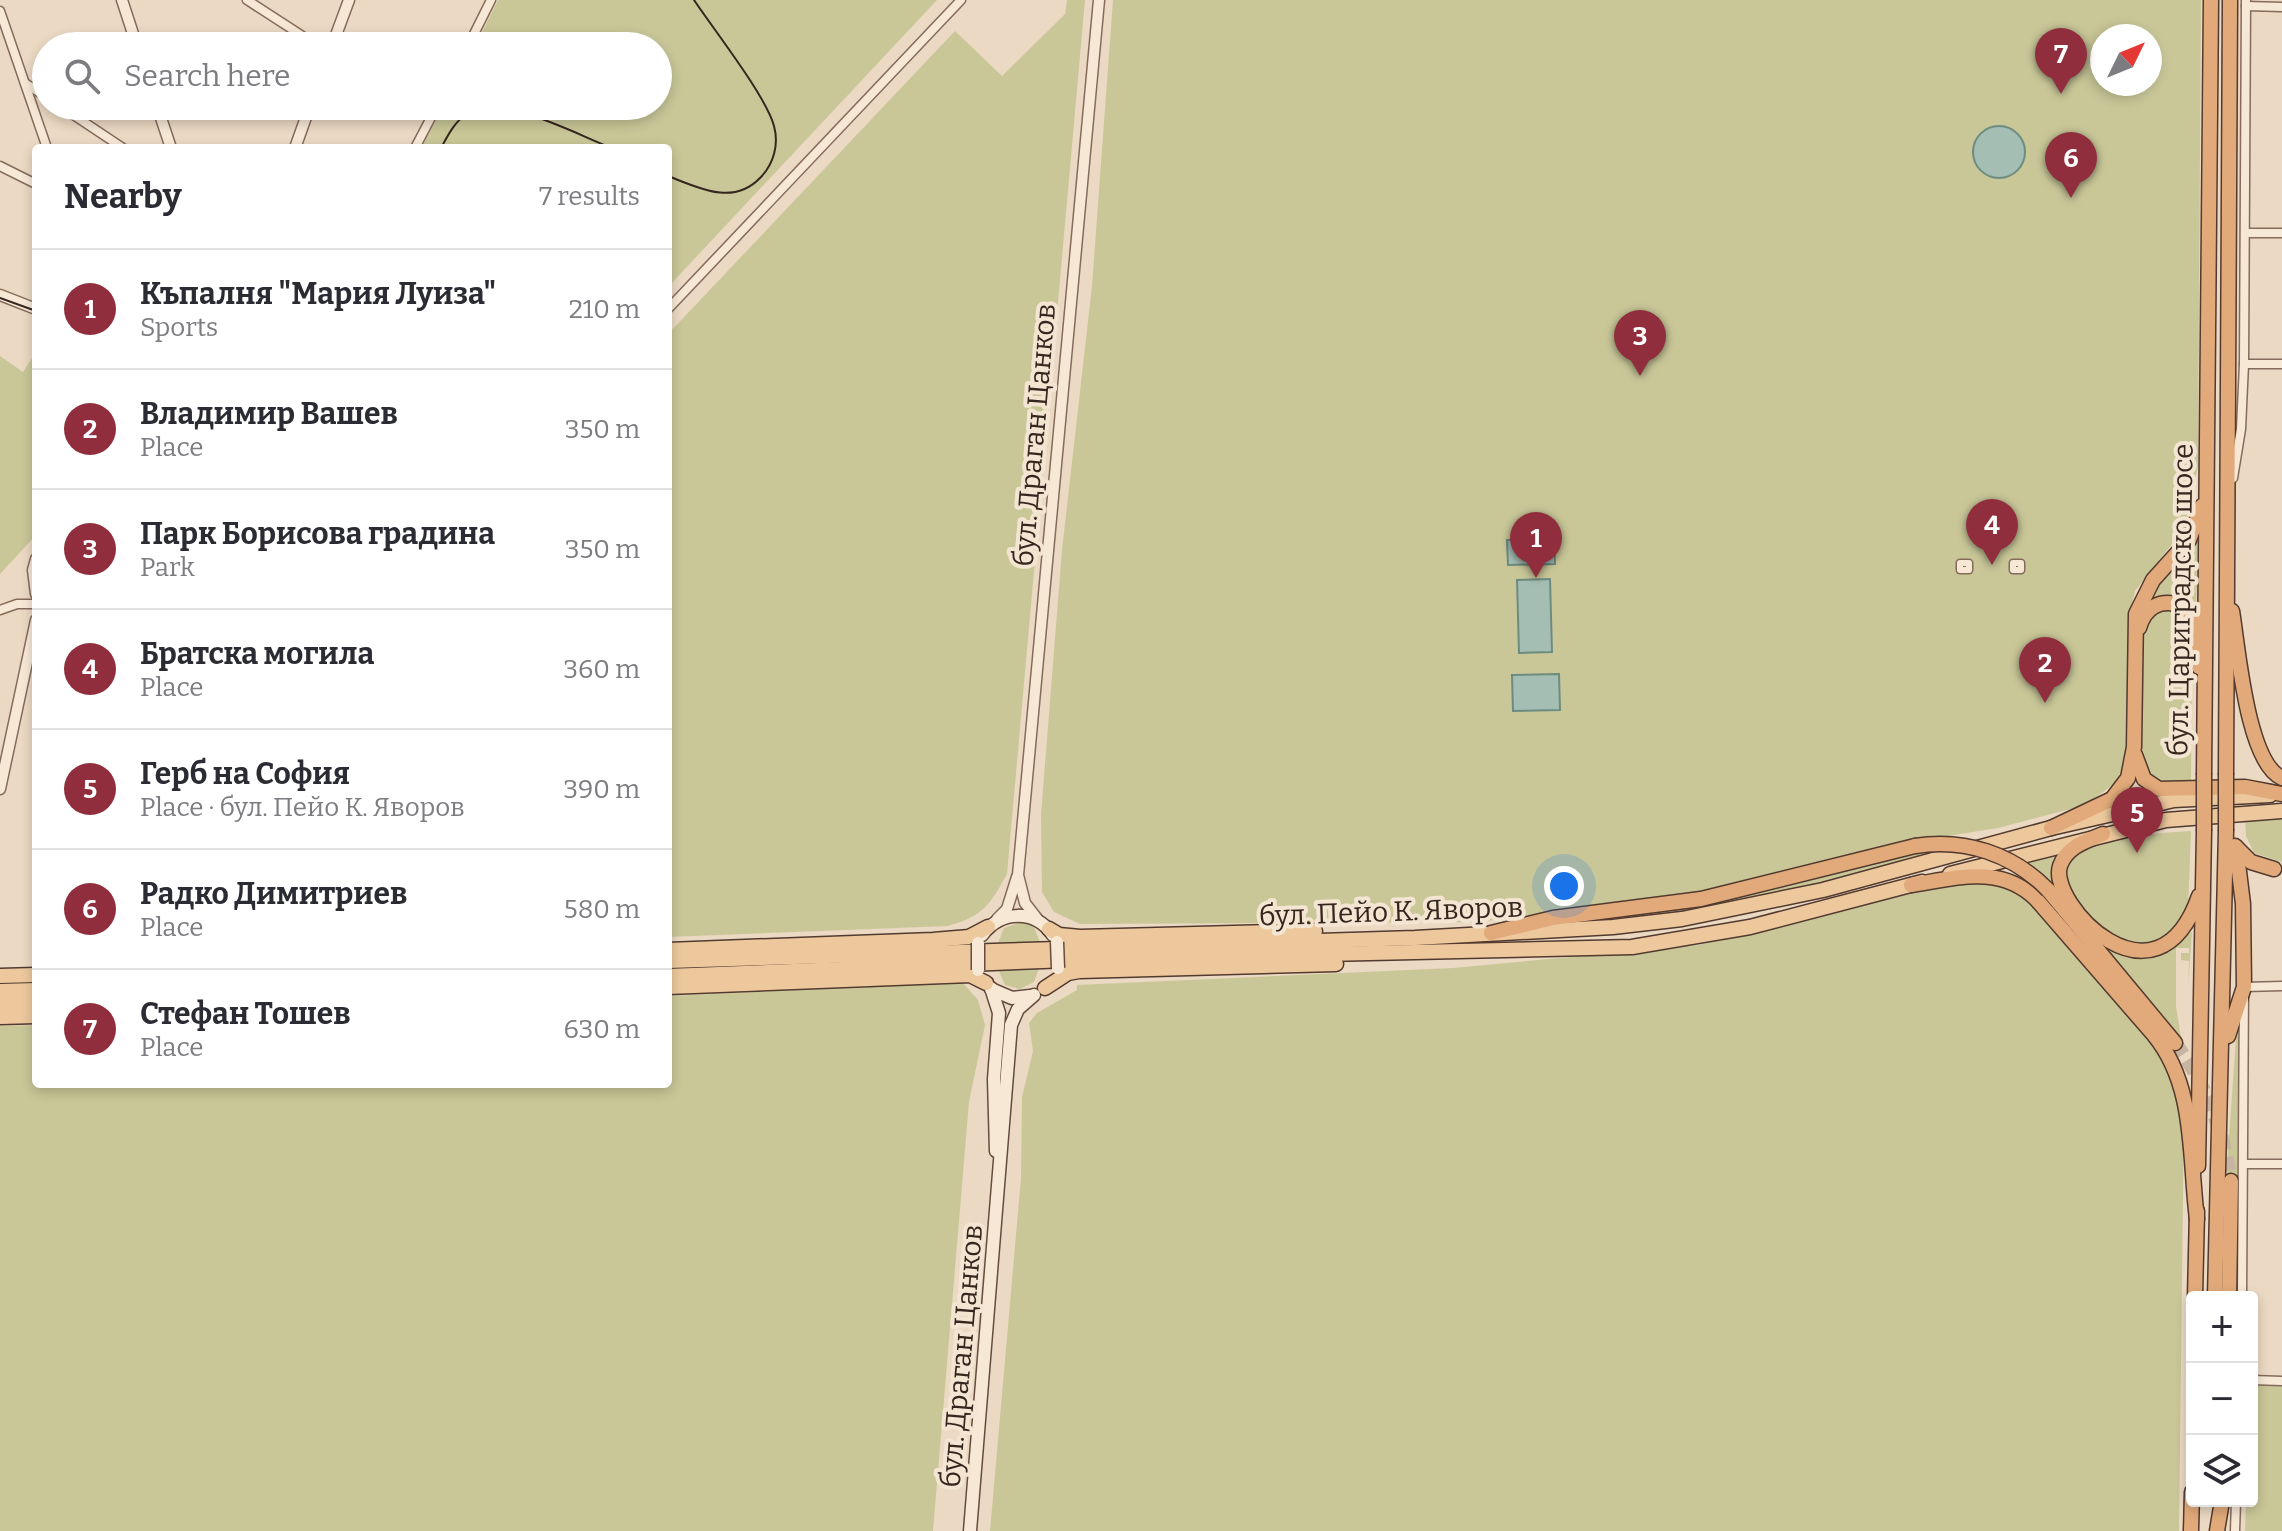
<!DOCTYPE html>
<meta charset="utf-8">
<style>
body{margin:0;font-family:Bitter,serif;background:#f7f7f7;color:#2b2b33}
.controls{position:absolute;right:24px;bottom:24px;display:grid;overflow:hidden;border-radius:8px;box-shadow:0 4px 12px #0003}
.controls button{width:72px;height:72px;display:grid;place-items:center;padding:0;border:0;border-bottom:2px solid #e1e1e2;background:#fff;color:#2b2b33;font:40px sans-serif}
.compass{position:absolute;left:2090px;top:24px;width:72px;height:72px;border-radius:50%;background:#fff;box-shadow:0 4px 12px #0003;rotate:47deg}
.you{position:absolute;left:1564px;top:886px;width:28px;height:28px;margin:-20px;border:6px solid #fff;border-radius:50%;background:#1a73e8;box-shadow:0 0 0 12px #1a73e833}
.badge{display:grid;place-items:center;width:52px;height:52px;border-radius:50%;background:#902e3e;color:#fff;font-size:26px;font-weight:700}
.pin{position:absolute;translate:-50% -66px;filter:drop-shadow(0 2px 4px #0008)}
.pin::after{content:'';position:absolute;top:42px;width:28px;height:24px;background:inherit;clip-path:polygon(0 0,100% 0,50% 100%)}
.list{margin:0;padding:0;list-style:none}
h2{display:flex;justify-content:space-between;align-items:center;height:104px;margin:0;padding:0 32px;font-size:34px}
h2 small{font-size:26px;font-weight:400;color:#7c7c81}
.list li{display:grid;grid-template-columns:52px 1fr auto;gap:24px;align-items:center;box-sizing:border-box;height:120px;padding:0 32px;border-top:2px solid #e1e1e2}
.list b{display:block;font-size:30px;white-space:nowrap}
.list p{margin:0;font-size:26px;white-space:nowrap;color:#7c7c81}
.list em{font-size:26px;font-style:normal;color:#7c7c81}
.icon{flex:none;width:44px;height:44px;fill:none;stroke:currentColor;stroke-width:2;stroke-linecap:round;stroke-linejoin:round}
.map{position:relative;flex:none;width:2282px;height:1531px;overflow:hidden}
.search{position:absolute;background:#fff;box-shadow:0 4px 12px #0003;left:32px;top:32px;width:640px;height:88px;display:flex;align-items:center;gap:20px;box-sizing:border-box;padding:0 28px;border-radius:44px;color:#7c7c81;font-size:30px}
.panel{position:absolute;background:#fff;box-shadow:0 4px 12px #0003;left:32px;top:144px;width:640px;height:944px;border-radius:8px}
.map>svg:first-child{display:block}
</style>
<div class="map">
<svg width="2282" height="1531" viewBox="0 0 2282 1531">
<rect width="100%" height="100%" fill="#ebd9c3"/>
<g fill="#c9c798" fill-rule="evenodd">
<polygon points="498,0 937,0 668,287 668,148 421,148 444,106 658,106 658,46 475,46"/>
<path d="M1067,0H1085L1007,874C990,905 983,916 948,926L668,937V334L955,31L1002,76L1065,14Z"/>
<path d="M1113,0H2201L2198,466L2186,526L2135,591L2130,612L2127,747L2125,763L2116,782L2086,805L1998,828L1910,842L1684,895L1478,922L1080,924L1054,912L1042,892L1041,815L1062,550L1092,286ZM2102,36H2150V84H2102Z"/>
<polygon points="36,352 36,535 0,574 0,356 23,372"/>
<polygon points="2198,536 2196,609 2170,596 2148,602 2156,586"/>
<polygon points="2173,609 2183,614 2192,629 2191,782 2159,782 2144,766 2142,756 2143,629 2159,610"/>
<polygon points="2245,817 2282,818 2282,862 2254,853 2246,836"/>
<path d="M2191,831L2188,909C2149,998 2041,888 2072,857C2090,839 2165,832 2191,831Z"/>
<path d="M2060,852L2055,863L2099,942C2138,971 2158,954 2192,932L2188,987L2189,961L2181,960V953H2189V948H2176V1006L2181,1038L2025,862Z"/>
<path d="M1904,854H1922C1869,877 1671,926 1617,916L1726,899Z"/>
<polygon points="1984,879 2022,893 2158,1050 2169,1067 2184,1114 2179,1531 990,1531 1021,1178 1022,1097 1033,1051 1029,1023 1037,1013 1077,990 1077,985 1453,968 1699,945 1950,884"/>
<polygon points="1025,921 1033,925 1040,942 998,943 1004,928"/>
<polygon points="1039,968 1034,982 1020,989 1005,985 998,969"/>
<polygon points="963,983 978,1000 985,1025 969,1102 933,1531 0,1531 0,1026 36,1025 36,1084 668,1084 668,996"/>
<polygon points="2241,1029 2239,1181 2226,1181 2236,1038"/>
<polygon points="2252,1383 2282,1383 2282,1531 2245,1531 2246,1501 2252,1501"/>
</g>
<g fill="#a5beb3" stroke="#6d8c80" stroke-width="2">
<circle cx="1999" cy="152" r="26"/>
<polygon points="1525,527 1535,527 1536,539 1554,539 1555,564 1508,565 1507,540 1525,540"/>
<polygon points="1550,579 1552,652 1519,653 1517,580"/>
<polygon points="1559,674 1560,710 1513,711 1512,675"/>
</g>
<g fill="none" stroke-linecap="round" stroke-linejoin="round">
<path stroke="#c7b5a2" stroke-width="14" stroke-dasharray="14 7" stroke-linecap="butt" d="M2175,1043C2205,1082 2224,1132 2231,1181"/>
<g stroke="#856b5b" stroke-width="9">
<g id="pedestrian">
<rect x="1960" y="563" width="9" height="7"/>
<rect x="2013" y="563" width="8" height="7"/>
</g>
</g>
<g stroke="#856b5b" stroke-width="11">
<g id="minor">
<polyline points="247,0 318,46"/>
<polyline points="2246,6 2282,7"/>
<polyline points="0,11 47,148"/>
<polyline points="468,46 491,0"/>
<polyline points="25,83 46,97"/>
<polyline points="60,106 123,148"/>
<polyline points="414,106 431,117"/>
<polyline points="415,148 437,106"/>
<polyline points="0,166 36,184"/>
<polyline points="2246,233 2282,233"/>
<polyline points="668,309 961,0"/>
<polyline points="2244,364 2282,364"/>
<polyline points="2233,478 2241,429 2244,364 2246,0"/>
<polyline points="0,610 17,604 36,604"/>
<polyline points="2244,1164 2282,1164"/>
<polyline points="2242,1297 2244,987 2282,986"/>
<polyline points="2252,1380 2282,1381"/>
<polyline points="2235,1531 2236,1501"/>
</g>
</g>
<g stroke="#856b5b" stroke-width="13">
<g id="tertiary">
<polyline points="122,0 137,46"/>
<polyline points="332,46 349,0"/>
<polyline points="157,106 171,148"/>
<polyline points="295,148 310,106"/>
<polyline points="0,295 36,309"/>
<polyline points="36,559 33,570 36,594"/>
<polyline points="0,789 36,620"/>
<polyline points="997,919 1007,909 1017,877"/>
<polyline points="1039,921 1025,903 1018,875 1099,0"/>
</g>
</g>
<g stroke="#664c3e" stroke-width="15">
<g id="secondary">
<path d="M982,935C1001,910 1035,909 1053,935"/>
<polyline points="991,988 999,1013 994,1079 996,1151"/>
<polyline points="991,989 1012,998 1030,996"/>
<polyline points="970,1531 1011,1025 1018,1009 1034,995"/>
</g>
</g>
<g stroke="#523a2f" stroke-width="17">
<g id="primary">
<polyline points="1950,874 2166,820 2282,811"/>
<polyline points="1049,929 1059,935 1080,937 1315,931"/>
<polyline points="668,950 933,940 969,937 988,927"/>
<polyline points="668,961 1415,938 1613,927 1682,919 1823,890 2051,828 2174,800 2270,795"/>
<polyline points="0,976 36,975"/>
<polyline points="668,976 1069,960 1632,947 1750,927 1922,882"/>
<polyline points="668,987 970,975 986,983"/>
<polyline points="1045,988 1068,973 1079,971 1336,964"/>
<polyline points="0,991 36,990"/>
<polyline points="0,1004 36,1003"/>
<polyline points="0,1017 36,1016"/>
</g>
</g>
<g stroke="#523a2f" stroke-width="17">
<g id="trunk">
<path d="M2232,611C2238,647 2247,763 2282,778"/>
<path d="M2139,628C2145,607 2160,599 2180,605L2194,619L2199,667"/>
<polyline points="2135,755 2144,779 2159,789 2245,787 2282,794"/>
<polyline points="2204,773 2211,0"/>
<polyline points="2226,773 2230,0"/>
<polyline points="2051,828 2112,799 2128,778 2134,747 2136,614 2153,580 2189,540 2202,506"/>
<path d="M2103,834C2087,841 2067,846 2060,866C2048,903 2156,1018 2199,896"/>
<polyline points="2235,846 2251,862 2274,869"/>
<path d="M1911,885C1956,878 2000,864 2036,899L2154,1035C2196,1086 2189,1157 2197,1219"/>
<polyline points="2048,890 2175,1043"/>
<polyline points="1491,933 1553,918 1701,899 1915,846"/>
<polyline points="2228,1036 2244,987 2243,904 2236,847"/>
<polyline points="2198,1166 2204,831"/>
<polyline points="2195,1297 2197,1211"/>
<polyline points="2215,1297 2226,831"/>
<polyline points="2229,1297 2231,1181"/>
<polyline points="2191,1531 2192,1492"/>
<polyline points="2217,1531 2222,1501"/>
</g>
</g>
<use href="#pedestrian" stroke="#f7e8d6" stroke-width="6"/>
<use href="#minor" stroke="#f7e8d6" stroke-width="8"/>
<use href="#tertiary" stroke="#f7e8d6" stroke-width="10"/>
<use href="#secondary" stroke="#f7e8d6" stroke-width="12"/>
<use href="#primary" stroke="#edc89d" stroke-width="14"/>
<use href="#trunk" stroke="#e2aa7a" stroke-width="14"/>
<g stroke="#35261e" stroke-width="2">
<path d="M441,148C448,135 455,121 468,113C502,93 577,135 612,148"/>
<path d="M668,176C699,188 733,206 760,178C774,164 779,144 774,126C766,96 714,30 694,0"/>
<polyline points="0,298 36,311"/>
</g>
<g stroke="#664c3e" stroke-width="15" stroke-linecap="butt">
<g id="secondary-bridge">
<polyline points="1057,942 1058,968"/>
<polyline points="978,970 978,943"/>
</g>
</g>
<g stroke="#523a2f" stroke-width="17" stroke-linecap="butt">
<g id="trunk-bridge">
<polyline points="2204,773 2204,831"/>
<polyline points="2226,831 2226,773"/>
<path d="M1915,846C1965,838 2013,854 2048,890"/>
</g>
</g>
<use href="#secondary-bridge" stroke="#f7e8d6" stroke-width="12"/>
<use href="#trunk-bridge" stroke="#e2aa7a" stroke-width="14"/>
</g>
<g text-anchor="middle" stroke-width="8" stroke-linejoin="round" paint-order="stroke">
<g font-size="28" fill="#35261e" stroke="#f3e5d2">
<text transform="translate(1034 435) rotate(-85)" y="10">бул. Драган Цанков</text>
<text transform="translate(2180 600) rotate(-89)" y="10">бул. Цариградско шосе</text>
<text transform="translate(1391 911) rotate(-2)" y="10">бул. Пейо К. Яворов</text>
<text transform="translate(961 1356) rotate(-85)" y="10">бул. Драган Цанков</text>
</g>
</g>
</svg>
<div class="controls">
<button>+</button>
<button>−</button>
<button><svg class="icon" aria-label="layers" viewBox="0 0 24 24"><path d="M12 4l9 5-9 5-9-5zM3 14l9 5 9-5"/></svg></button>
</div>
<svg class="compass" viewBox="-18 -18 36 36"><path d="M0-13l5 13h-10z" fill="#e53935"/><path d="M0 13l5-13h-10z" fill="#7c7c81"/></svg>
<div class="you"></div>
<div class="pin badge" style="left:1536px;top:578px">1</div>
<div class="pin badge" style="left:2045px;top:703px">2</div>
<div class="pin badge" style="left:1640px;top:376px">3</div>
<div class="pin badge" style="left:1992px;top:565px">4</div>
<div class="pin badge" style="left:2137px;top:853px">5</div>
<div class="pin badge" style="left:2071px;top:198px">6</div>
<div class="pin badge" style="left:2061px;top:94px">7</div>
<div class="search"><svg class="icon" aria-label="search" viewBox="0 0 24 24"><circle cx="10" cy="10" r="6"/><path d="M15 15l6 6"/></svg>Search here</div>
<section class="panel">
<h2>Nearby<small>7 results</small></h2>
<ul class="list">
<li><span class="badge">1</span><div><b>Къпалня &quot;Мария Луиза&quot;</b><p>Sports</p></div><em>210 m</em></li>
<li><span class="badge">2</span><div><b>Владимир Вашев</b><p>Place</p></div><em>350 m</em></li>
<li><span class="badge">3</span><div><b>Парк Борисова градина</b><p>Park</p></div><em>350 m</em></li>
<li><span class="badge">4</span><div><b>Братска могила</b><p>Place</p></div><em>360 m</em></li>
<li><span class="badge">5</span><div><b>Герб на София</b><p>Place · бул. Пейо К. Яворов</p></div><em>390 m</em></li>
<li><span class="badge">6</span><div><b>Радко Димитриев</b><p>Place</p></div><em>580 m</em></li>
<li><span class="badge">7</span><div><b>Стефан Тошев</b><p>Place</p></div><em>630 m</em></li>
</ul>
</section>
</div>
